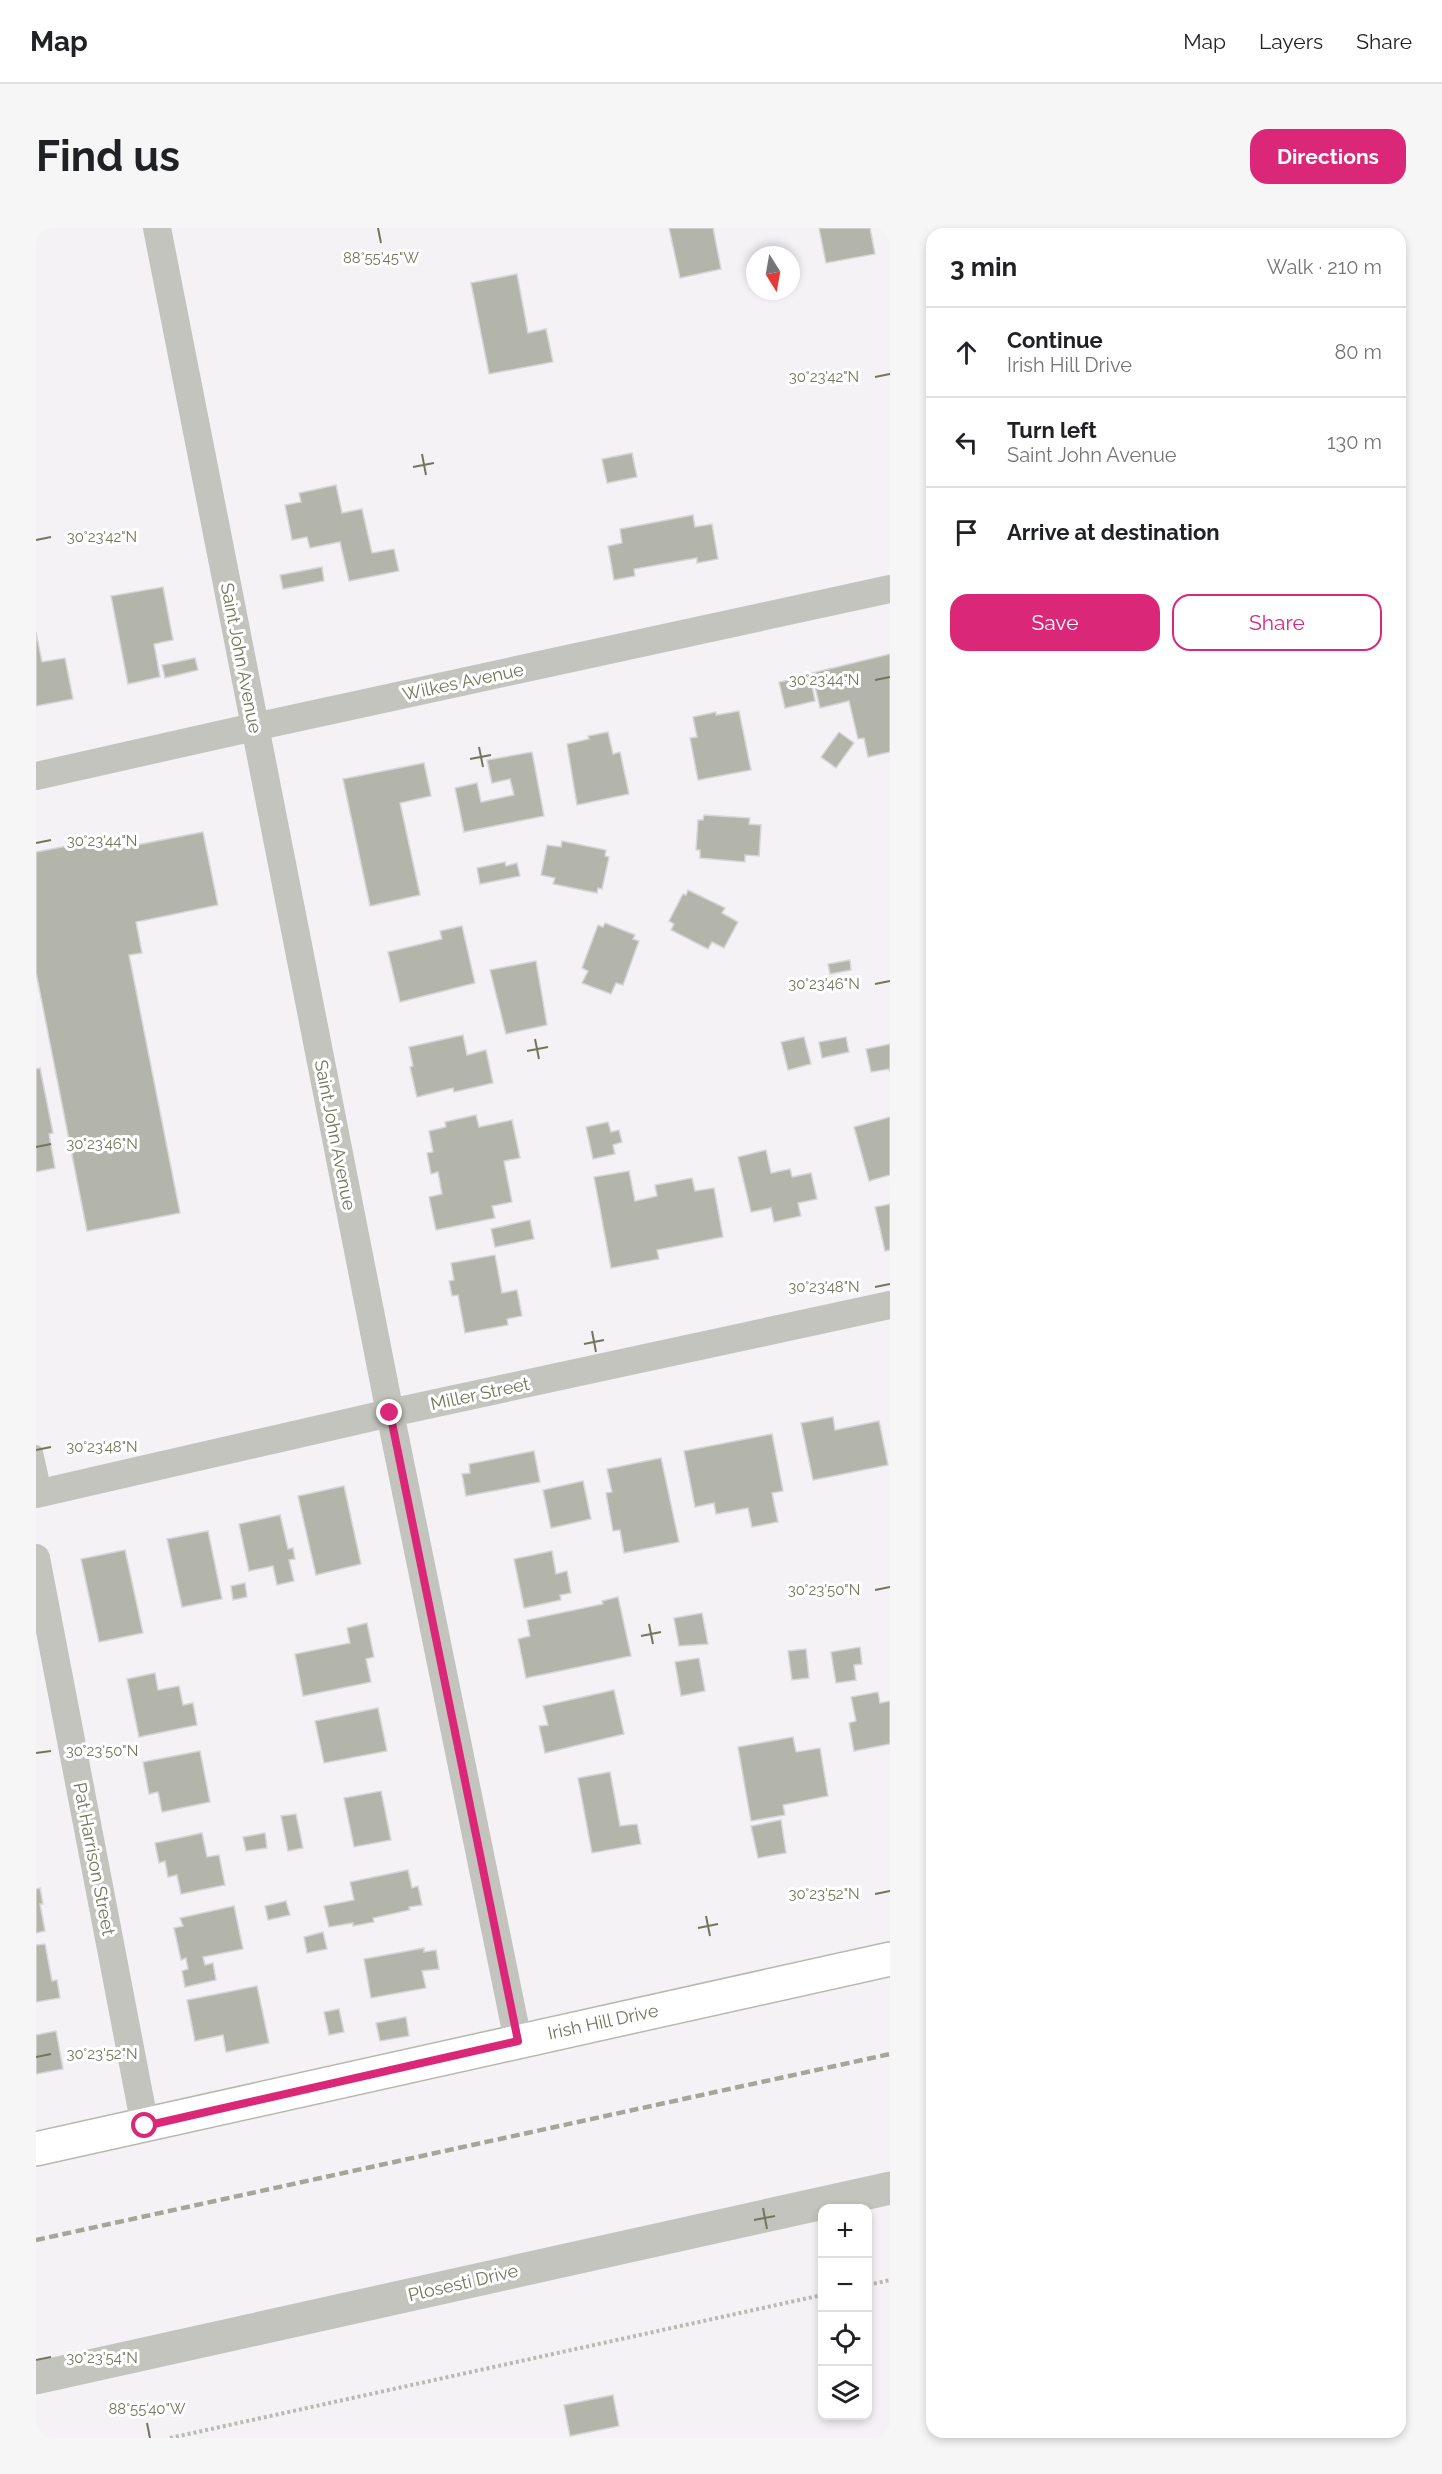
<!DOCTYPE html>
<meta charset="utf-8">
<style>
body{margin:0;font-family:Raleway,sans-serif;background:#f6f6f6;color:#202124}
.controls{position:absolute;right:18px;bottom:18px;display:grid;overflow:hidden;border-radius:12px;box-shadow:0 3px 9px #0003}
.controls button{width:54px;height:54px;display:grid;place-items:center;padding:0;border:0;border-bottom:2px solid #e0e0e0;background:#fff;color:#202124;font:30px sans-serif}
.compass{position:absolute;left:710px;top:18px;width:54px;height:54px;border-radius:50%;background:#fff;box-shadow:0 3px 9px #0003;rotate:169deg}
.stop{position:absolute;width:18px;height:18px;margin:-14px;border:4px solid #db2777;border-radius:50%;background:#fff}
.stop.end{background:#db2777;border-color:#fff;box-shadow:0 2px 6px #0008}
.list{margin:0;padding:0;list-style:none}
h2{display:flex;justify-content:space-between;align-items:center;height:78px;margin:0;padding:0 24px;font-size:26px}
h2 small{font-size:20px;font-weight:400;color:#757577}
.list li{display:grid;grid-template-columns:39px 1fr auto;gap:18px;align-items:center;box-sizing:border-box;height:90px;padding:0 24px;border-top:2px solid #e0e0e0}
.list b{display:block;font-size:22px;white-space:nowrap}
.list p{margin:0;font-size:20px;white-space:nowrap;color:#757577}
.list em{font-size:20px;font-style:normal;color:#757577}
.actions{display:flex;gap:12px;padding:18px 24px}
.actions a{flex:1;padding:14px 0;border:2px solid #db2777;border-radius:18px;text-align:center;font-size:21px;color:#db2777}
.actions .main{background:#db2777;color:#fff}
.icon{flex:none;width:33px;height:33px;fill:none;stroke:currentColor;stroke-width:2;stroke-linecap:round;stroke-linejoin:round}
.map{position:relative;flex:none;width:854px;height:2210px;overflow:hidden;border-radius:18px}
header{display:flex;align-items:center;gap:36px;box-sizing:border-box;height:84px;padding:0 30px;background:#fff;border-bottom:2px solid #e0e0e0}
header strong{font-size:28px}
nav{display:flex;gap:33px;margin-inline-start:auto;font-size:21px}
.intro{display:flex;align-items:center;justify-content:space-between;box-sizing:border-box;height:144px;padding:0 36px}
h1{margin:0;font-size:42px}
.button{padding:15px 27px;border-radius:18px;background:#db2777;color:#fff;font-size:21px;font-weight:700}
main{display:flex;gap:36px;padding:0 36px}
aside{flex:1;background:#fff;border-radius:18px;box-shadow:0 3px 9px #0003}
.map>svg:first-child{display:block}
</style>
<header>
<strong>Map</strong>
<nav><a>Map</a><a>Layers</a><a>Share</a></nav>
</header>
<div class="intro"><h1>Find us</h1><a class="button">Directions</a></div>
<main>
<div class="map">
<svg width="854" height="2210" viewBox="0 0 854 2210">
<rect width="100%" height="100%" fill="#f4f2f5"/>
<g fill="#b4b5aa" stroke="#d6d5d7" stroke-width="1.5">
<polygon points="633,0 677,0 685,41 644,50"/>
<polygon points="783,0 834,0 839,26 790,35"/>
<polygon points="481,46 492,105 510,101 517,134 453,146 435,55"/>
<polygon points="596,225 601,249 571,255 566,231"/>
<polygon points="300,257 306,285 326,281 336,325 358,321 363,343 313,353 304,314 274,320 271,309 256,312 249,277 265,274 263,265"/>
<polygon points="657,287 659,299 676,296 682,331 661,335 661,330 598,341 599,348 578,352 572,318 586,315 584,301"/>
<polygon points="286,339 288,353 247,361 244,347"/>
<polygon points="127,359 137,412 118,416 124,449 92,456 75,368"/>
<polygon points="0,404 6,434 29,430 37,471 0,478"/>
<polygon points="854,426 854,524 832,529 828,510 822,511 813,473 784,480 776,445"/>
<polygon points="159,430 162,442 129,450 126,437"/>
<polygon points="774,448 779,473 749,480 743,454"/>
<polygon points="703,483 715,542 662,552 654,510 661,509 657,489 680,484 680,487"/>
<polygon points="572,504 577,526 584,524 593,566 541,577 531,516 553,511 552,508"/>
<polygon points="803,504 818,515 800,540 785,529"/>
<polygon points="496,524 508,588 428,604 419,560 441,555 445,574 478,567 474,551 456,555 451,532"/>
<polygon points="388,535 395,568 364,575 384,667 334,678 307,551"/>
<polygon points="668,587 714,590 713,596 725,597 723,628 709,627 709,634 664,630 664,622 660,622 662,592 667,592"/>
<polygon points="167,604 182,677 100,694 106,725 93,727 144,985 51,1003 0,744 0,624 83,608 85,620"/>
<polygon points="526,613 570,622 569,628 573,629 566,661 562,660 561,665 517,656 519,650 505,647 511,617 525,619"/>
<polygon points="469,634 470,638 481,635 484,648 444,656 441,640"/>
<polygon points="652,662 689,680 686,685 702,694 688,720 676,714 672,721 635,702 638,696 633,693 647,666 650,667"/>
<polygon points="569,695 599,707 597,711 603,713 587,757 580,755 575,766 546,755 552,743 546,740 562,697 567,699"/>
<polygon points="426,698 439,755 364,774 352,724 406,711 404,703"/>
<polygon points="814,732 815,742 794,746 792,736"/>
<polygon points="500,733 511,797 470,806 454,742"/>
<polygon points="427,807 431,827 450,822 457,855 418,864 417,860 381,869 374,839 377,838 373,819"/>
<polygon points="768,809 775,836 752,842 745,814"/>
<polygon points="810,809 813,824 786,830 783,814"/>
<polygon points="854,816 854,844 853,841 835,844 830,821"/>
<polygon points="4,840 17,905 13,906 19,940 0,944 0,841"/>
<polygon points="440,887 443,899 476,892 484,930 468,933 476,974 456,978 459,990 400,1002 393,969 406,966 402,944 395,946 391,925 397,924 393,903 410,899 409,894"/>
<polygon points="854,889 854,947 833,953 818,899"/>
<polygon points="572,894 575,904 583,902 586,914 577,917 579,926 557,931 550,899"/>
<polygon points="730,922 735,945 754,941 756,949 775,945 781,971 762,975 765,988 738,994 735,980 715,984 702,929"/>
<polygon points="593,943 599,973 621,968 619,957 656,950 659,963 678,960 687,1009 621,1022 623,1031 575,1040 558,949"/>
<polygon points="854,976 854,1022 849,1023 839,979"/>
<polygon points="494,992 498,1011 459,1019 455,1001"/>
<polygon points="459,1027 466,1065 481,1062 486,1088 471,1091 472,1097 429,1105 422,1067 416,1068 413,1053 418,1052 415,1035"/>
<polygon points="797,1189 799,1202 843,1193 852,1237 777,1252 765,1195"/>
<polygon points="736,1206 747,1263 736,1265 742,1294 716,1299 712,1280 680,1286 678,1275 659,1279 648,1223"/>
<polygon points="498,1223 504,1254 430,1268 426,1246 434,1245 433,1236"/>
<polygon points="625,1230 643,1314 588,1325 584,1302 577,1303 570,1265 576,1264 571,1241"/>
<polygon points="547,1253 555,1291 515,1300 507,1262"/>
<polygon points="308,1258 325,1336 280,1347 262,1268"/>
<polygon points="244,1287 252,1321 257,1320 259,1331 253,1332 258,1353 241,1357 237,1338 213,1343 203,1296"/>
<polygon points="172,1303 186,1371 146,1379 131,1311"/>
<polygon points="89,1322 107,1405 63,1414 45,1331"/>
<polygon points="516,1323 520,1346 531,1343 535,1365 524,1367 525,1372 488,1380 478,1331"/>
<polygon points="209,1355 211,1369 197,1372 195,1358"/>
<polygon points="582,1369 595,1428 490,1450 482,1411 494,1408 491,1392 567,1376 566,1373"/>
<polygon points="666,1385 672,1416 643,1418 638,1390"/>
<polygon points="331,1395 338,1429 330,1431 335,1454 267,1468 259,1426 314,1415 311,1400"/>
<polygon points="824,1419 826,1436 818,1437 820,1452 800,1455 795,1424"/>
<polygon points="770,1421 773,1450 756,1452 752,1423"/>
<polygon points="663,1430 669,1463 645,1468 639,1434"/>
<polygon points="119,1445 122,1462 143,1458 147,1477 157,1475 161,1497 103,1509 91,1451"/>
<polygon points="578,1462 588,1506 509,1525 503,1498 512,1497 507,1478"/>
<polygon points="842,1464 844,1475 854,1473 854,1516 818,1523 813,1495 820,1493 815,1469"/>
<polygon points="342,1480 351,1523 288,1535 279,1493"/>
<polygon points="757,1509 760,1524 784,1520 792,1568 747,1577 749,1587 715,1593 702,1519"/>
<polygon points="164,1523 174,1574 126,1584 122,1564 113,1566 107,1534"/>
<polygon points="574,1544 584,1598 601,1596 605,1616 556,1625 542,1550"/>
<polygon points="345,1563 355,1612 318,1619 308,1570"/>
<polygon points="260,1586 267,1620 252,1623 245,1588"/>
<polygon points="745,1592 750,1625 722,1630 715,1598"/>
<polygon points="166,1605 171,1629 183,1627 189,1657 145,1666 141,1647 132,1649 129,1633 123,1635 119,1615"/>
<polygon points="229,1605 231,1620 210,1623 207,1609"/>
<polygon points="372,1642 376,1660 382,1658 386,1677 373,1679 374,1682 337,1690 338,1694 317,1698 317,1695 293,1699 288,1678 318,1672 314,1654"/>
<polygon points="4,1660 7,1676 4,1676 9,1703 0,1705 0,1661"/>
<polygon points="250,1673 254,1687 232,1692 229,1678"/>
<polygon points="198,1678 207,1721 167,1729 169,1737 177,1735 180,1752 149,1759 146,1743 152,1741 150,1730 145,1732 138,1700 147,1698 144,1690"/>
<polygon points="287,1704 291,1721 271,1725 268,1709"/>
<polygon points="9,1716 16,1753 21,1752 24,1770 0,1774 0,1717"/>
<polygon points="388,1720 388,1724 400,1722 403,1741 386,1743 390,1760 335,1770 328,1731"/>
<polygon points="221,1758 233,1815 190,1824 187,1807 159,1813 151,1772"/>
<polygon points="303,1781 308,1804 293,1807 288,1784"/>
<polygon points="370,1789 373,1808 344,1813 340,1795"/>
<polygon points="20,1803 27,1841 0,1846 0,1807"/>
<polygon points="577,2167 583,2198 534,2208 528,2177"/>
</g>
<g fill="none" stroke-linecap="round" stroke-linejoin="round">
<g stroke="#b8b8af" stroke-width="36">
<polyline id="secondary" points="0,1921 854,1731"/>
</g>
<g stroke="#babab5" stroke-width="4" stroke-dasharray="3 3" stroke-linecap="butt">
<polyline points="832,2057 854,2052"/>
<polyline points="134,2210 786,2067"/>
</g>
<polyline stroke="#c3c4bd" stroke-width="14" points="0,1224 9,1264"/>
<g stroke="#c3c4bd" stroke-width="28">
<polyline points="121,0 354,1185 482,1813"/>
<polyline points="0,548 218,499 854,361"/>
<polyline points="0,1266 354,1185 854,1077"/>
<polyline points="0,1330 109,1898"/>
</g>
<polyline stroke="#c3c4bd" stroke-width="33" points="0,2150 854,1960"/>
<use href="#secondary" stroke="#fff" stroke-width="33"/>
<polyline stroke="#a5a69b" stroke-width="4.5" stroke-dasharray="9 4.5" stroke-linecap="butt" points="0,2012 854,1826"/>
</g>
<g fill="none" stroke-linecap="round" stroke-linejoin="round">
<polyline stroke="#db2777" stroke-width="8" points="109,1898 482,1813 354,1185"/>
</g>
<path fill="none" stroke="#73755e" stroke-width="2" d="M342,0L345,15M839,149L854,146M386,226L390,247M377,239L398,235M0,312L15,309M839,452L854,449M443,519L447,539M434,531L455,527M0,615L15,612M839,756L854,753M499,811L503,831M491,823L512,819M0,919L15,916M839,1059L854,1056M556,1103L560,1124M548,1116L568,1112M0,1222L15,1219M839,1362L854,1359M613,1396L617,1416M605,1408L625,1404M0,1525L15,1523M839,1666L854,1663M670,1688L674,1708M662,1700L682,1696M0,1829L15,1826M727,1980L731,2001M718,1992L739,1988M0,2132L15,2129M111,2195L114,2210"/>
<g text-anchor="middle" stroke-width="6" stroke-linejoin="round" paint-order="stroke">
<g font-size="18" fill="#73755e" stroke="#fff">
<text transform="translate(205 430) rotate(79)" y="6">Saint John Avenue</text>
<text transform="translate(427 454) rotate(-12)" y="6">Wilkes Avenue</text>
<text transform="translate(299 907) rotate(79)" y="6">Saint John Avenue</text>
<text transform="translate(444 1166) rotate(-12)" y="6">Miller Street</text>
<text transform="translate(58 1631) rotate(79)" y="6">Pat Harrison Street</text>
<text transform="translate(567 1794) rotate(-12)" y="6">Irish Hill Drive</text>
<text transform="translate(427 2055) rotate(-13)" y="6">Plosesti Drive</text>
</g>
</g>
<g font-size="15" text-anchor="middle" fill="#73755e" stroke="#fff" stroke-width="6" stroke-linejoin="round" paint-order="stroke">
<text x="345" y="35">88°55'45"W</text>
<text x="788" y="154">30°23'42"N</text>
<text x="66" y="314">30°23'42"N</text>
<text x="788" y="457">30°23'44"N</text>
<text x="66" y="618">30°23'44"N</text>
<text x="788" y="761">30°23'46"N</text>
<text x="66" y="921">30°23'46"N</text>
<text x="788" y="1064">30°23'48"N</text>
<text x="66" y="1224">30°23'48"N</text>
<text x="788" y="1367">30°23'50"N</text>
<text x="66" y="1528">30°23'50"N</text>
<text x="788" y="1671">30°23'52"N</text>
<text x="66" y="1831">30°23'52"N</text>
<text x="66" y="2135">30°23'54"N</text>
<text x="111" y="2186">88°55'40"W</text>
</g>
</svg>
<div class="controls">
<button>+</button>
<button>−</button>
<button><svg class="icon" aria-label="locate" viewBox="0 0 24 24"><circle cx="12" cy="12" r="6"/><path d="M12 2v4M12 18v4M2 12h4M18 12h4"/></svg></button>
<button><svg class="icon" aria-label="layers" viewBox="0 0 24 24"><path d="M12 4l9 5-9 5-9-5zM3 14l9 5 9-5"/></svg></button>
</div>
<svg class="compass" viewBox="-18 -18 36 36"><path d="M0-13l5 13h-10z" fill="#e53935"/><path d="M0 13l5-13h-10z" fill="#757577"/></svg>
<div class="stop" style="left:109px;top:1898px"></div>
<div class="stop end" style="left:354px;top:1185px"></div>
</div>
<aside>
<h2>3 min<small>Walk · 210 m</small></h2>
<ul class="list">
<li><svg class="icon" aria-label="ahead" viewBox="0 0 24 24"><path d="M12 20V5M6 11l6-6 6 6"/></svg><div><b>Continue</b><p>Irish Hill Drive</p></div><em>80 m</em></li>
<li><svg class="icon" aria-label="left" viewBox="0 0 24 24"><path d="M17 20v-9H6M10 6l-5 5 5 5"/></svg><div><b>Turn left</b><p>Saint John Avenue</p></div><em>130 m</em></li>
<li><svg class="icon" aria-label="arrive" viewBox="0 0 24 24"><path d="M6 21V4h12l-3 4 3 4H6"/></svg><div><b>Arrive at destination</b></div></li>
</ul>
<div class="actions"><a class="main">Save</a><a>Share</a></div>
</aside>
</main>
